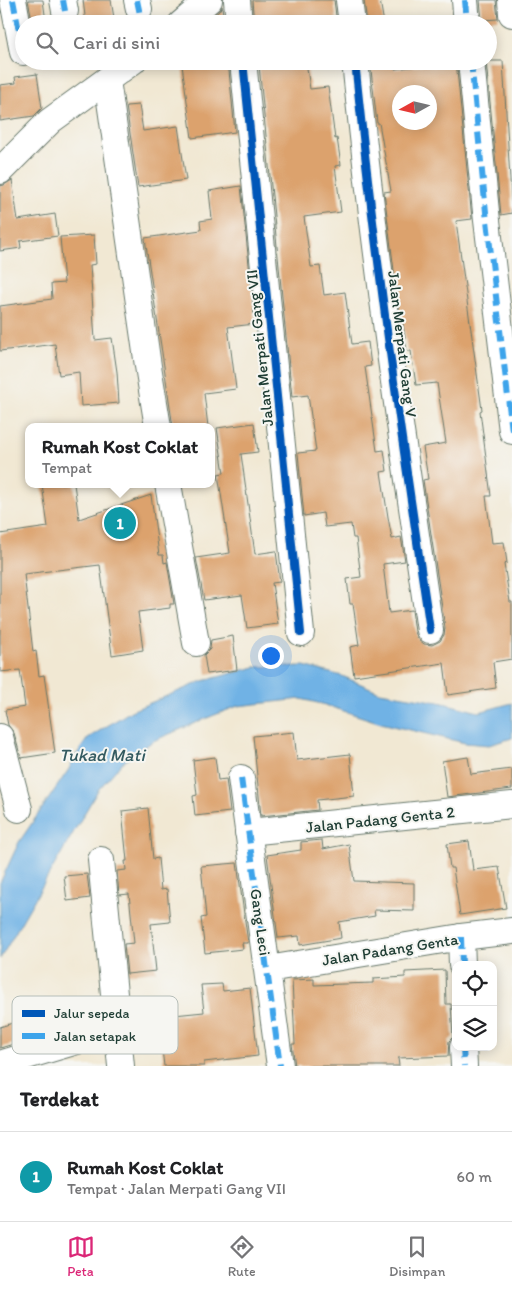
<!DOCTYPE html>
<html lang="id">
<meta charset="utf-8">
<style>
body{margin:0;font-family:Itim,sans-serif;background:#f2f2f2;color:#202124}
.controls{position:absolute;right:15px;bottom:15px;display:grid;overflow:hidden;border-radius:10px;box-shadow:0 2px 12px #0003}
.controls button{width:45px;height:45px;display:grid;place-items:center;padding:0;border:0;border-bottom:1px solid #e0e0e0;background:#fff;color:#202124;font:25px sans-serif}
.compass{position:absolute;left:392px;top:85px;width:45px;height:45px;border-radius:50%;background:#fff;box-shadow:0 2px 12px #0003;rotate:262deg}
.you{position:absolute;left:270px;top:655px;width:18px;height:18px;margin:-12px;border:4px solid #fff;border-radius:50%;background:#1a73e8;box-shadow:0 0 0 8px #1a73e833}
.badge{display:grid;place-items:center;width:32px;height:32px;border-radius:50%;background:#db2777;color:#fff;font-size:16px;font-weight:700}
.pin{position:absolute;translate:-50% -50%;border:2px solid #fff;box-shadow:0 1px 5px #0006}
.popup{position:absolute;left:25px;top:423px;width:190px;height:65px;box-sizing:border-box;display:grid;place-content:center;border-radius:10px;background:#fff;filter:drop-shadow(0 1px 4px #0005);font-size:16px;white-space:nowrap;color:#757577}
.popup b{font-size:19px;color:#202124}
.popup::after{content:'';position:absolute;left:50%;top:100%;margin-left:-10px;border:10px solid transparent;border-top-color:#fff}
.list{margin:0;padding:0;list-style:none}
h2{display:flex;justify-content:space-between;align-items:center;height:65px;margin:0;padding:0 20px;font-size:21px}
h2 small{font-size:16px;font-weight:400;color:#757577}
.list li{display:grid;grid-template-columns:32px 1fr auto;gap:15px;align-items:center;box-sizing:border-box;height:90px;padding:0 20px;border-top:1px solid #e0e0e0}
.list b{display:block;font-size:19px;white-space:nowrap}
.list p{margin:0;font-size:16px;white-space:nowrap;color:#757577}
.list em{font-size:16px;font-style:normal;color:#757577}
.icon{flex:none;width:28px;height:28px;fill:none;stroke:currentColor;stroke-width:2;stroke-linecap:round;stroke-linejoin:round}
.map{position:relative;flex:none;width:512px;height:1066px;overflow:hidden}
.search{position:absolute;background:#fff;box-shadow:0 2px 12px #0003;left:15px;right:15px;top:15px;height:55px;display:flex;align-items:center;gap:12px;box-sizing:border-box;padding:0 18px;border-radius:28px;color:#757577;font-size:19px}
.sheet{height:155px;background:#fff}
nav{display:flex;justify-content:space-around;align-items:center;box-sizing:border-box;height:70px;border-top:1px solid #e0e0e0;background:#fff;font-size:14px;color:#757577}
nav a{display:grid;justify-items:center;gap:2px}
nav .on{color:#db2777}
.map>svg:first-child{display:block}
</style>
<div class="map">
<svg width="512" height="1066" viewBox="0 0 512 1066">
<rect width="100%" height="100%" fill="#f6f6f2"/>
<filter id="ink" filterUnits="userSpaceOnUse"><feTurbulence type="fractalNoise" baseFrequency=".02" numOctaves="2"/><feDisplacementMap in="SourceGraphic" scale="10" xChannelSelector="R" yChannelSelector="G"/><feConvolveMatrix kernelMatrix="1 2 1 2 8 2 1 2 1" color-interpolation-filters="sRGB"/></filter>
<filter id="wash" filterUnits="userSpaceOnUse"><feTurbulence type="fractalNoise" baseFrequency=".0096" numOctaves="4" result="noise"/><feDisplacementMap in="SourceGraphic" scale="20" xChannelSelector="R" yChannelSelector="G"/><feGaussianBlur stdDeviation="1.12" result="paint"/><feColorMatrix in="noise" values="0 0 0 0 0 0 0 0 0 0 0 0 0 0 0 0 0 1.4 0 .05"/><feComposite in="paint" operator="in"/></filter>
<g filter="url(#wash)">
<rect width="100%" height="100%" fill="#f1e8d3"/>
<polygon fill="#70b2e5" stroke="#48788c" points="304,666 342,676 380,692 439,702 479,712 512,703 512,738 489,745 465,743 381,723 322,704 301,699 238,706 212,716 153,741 122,763 98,790 0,959 0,883 19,842 69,769 74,758 88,738 131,711 203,681 255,667"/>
<g id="blocks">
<g fill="#dca26d" fill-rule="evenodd">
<polygon points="28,0 43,0 46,22 33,24"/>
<polygon points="83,0 111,0 115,24 86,24"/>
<polygon points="252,0 334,0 337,24 254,24"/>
<polygon points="364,0 380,0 384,24 367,24"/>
<polygon points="480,0 496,0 498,19 482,20"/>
<polygon points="222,6 224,24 204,24 219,11"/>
<polygon points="210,61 228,61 235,132 192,138 182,65"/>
<path d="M287,61H306L310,89L328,87L335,139L337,138L341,165L335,166L341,212L304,217L311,267L320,266L324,295L345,292L352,344L368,342L371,366L365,367L377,451L384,450L387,471L381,472L388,517L392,539L401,537L405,561L383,564L389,613L412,610L415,632L418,639L424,644L432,645L440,641L444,635L445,628L423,480L428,479L423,447L446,443L437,383L416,385L411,351H407L403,324L401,325L384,192L391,191L379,123H377L370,61H394L395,69L456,61L472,219L456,221L482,410L480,411L491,496H486L492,543L504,542L507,563L504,564L510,602H512V659L493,662L496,688L448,695L444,663L354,676L350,647L359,645L353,604H350L347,579L361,577L356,538H353L351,524L325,527L323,513L304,516L298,453L316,451L308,395L292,397L259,65ZM400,92H430V122H400Z"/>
<polygon points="486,61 503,61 512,213 501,215"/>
<polygon points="37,74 42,108 34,116 0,121 0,85 16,83 15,77"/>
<polygon points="139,105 143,131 178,126 186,180 138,187 126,106"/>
<polygon points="12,180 18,220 55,214 58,236 20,241 21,248 0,251 0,186 4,185"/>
<polygon points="241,186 255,324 228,327 236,389 204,393 208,427 173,427 145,238 201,230 200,221 212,219 209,191"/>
<polygon points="94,235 96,264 90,265 95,340 112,338 117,372 119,403 81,406 79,372 59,375 55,344 0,351 0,306 52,299 51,284 64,283 60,237"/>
<polygon points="254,423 258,452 241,454 255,554 276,551 280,582 272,583 278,624 247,628 242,595 204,600 196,558 230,553 218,474 224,473 217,428"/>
<polygon points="42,484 74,484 79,519 151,495 159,555 163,555 164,563 167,562 174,604 170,604 170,608 138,612 143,650 112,655 100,565 24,574 33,652 36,651 39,676 44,675 55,753 21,758 14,733 8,725 5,710 25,707 20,670 0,672 0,534 48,527"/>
<polygon points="233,636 237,670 207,674 204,655 210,649 211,640"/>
<polygon points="294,732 297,760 350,754 354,796 317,800 318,810 261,816 253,736"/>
<polygon points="215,757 218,780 226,779 230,812 195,816 193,796 197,795 193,760"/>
<polygon points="468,757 471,774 512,769 512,789 447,797 442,761"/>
<polygon points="148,808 153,859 158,858 161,890 167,889 170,922 151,924 156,971 127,974 124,944 134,943 129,894 119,895 117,871 126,870 125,861 127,861 122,811"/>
<polygon points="322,840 323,849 349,844 354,881 414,883 414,911 374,910 375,916 339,922 341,938 300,945 299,936 278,938 267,855 301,850 301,842"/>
<polygon points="469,841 473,870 499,867 506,908 460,915 453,868 450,868 447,844"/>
<polygon points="237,863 248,943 242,943 243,949 205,953 201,918 206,917 201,866"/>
<polygon points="87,874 90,898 67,901 64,876"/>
<polygon points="445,970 446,1004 451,1004 453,1037 449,1041 448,1056 398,1058 399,1066 295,1066 292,1044 295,1044 292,980 314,979 314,985 373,983 373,979 405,977 405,972"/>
<polygon points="222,984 223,991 250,988 258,1056 204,1062 204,1066 164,1066 161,1041 157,1041 154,1017 204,1012 201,985"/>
<polygon points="84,1000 90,1021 0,1048 0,1027"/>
</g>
</g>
</g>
<g filter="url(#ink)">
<use href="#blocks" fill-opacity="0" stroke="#68796c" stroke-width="1"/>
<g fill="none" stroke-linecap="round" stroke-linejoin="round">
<g stroke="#68796c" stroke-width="28">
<g id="minor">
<polyline points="13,0 23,52"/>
<polyline points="63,0 65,11"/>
<polyline points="137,0 139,9"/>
<polyline points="237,0 239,24"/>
<polyline points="349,0 352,24"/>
<polyline points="465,0 467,24"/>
<polyline points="511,0 512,14"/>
<polyline points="181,24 209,0"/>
<polyline points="243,61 301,633"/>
<path d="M355,61C374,252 402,441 430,630"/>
<polyline points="471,61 486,212 512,431"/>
<polyline points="107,80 148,366 158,427"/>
<polyline points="0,171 50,121 133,61"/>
<polyline points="168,484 196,643"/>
<polyline points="0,737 19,809"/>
<polyline points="241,778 280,1066"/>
<polyline points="248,832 512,805"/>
<polyline points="101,860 121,1066"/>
<polyline points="461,937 462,965"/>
<polyline points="268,969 461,937 512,931"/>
<polyline points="463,1047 464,1066"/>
<polyline points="0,1064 100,1034 117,1032"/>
</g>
</g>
<use href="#minor" stroke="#fff" stroke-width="26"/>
<g stroke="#3da4eb" stroke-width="6" stroke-dasharray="12 6" stroke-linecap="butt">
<polyline points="13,0 23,52"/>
<polyline points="63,0 65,11"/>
<polyline points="137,0 142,24"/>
<polyline points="465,0 467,24"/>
<polyline points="471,61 486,212 512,431"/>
<polyline points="241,778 280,1066"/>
<polyline points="461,937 462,965"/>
<polyline points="463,1047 464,1066"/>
</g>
<g stroke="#f6f6f2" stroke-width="11">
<g id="cycleway">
<polyline points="243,61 301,633"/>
<path d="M355,61C374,252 402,441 430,630"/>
</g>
</g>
<use href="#cycleway" stroke="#0057b8" stroke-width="8"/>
</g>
</g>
<g text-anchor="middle" stroke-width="4" stroke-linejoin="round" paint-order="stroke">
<g font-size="16" fill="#1f3d34" stroke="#f6f6f2">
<text transform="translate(403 344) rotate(83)" y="6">Jalan Merpati Gang V</text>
<text transform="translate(259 348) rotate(-96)" y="6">Jalan Merpati Gang VII</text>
<text transform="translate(380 819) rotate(-6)" y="6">Jalan Padang Genta 2</text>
<text transform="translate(261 922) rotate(82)" y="6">Gang Leci</text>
<text transform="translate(390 949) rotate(-9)" y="6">Jalan Padang Genta</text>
</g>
<g font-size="18" font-style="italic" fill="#335a60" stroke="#f6f6f2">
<text x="102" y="761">Tukad Mati</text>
</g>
</g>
<rect x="12" y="996" width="166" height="58" rx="8" fill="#f6f6f2" stroke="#b6beb9" stroke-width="1"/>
<rect x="22" y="1010" width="23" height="7" fill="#0057b8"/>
<rect x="22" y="1033" width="23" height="6" fill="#3da4eb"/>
<g font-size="14" fill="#1f3d34">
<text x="54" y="1018">Jalur sepeda</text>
<text x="54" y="1041">Jalan setapak</text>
</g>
</svg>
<div class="controls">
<button><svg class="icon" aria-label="locate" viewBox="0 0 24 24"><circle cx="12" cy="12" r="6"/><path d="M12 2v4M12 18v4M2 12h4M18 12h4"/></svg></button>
<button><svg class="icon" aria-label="layers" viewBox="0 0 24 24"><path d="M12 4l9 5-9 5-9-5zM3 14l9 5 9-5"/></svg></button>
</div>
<svg class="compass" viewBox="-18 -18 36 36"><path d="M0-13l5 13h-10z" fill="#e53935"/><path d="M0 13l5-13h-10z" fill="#757577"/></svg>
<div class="you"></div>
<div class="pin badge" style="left:120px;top:523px;background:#0f9aa8">1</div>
<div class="popup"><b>Rumah Kost Coklat</b>Tempat</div>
<div class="search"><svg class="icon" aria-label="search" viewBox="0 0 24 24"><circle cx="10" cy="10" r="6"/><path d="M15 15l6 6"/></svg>Cari di sini</div>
</div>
<section class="sheet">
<h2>Terdekat<small></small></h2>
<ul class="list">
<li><span class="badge" style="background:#0f9aa8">1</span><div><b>Rumah Kost Coklat</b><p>Tempat · Jalan Merpati Gang VII</p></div><em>60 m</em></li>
</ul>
</section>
<nav>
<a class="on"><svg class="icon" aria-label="map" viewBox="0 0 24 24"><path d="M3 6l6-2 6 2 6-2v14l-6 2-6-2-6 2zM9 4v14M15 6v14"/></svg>Peta</a>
<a><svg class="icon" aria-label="directions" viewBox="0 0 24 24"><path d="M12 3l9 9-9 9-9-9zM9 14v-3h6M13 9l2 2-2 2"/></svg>Rute</a>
<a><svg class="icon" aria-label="saved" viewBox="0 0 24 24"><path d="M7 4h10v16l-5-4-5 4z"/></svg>Disimpan</a>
</nav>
